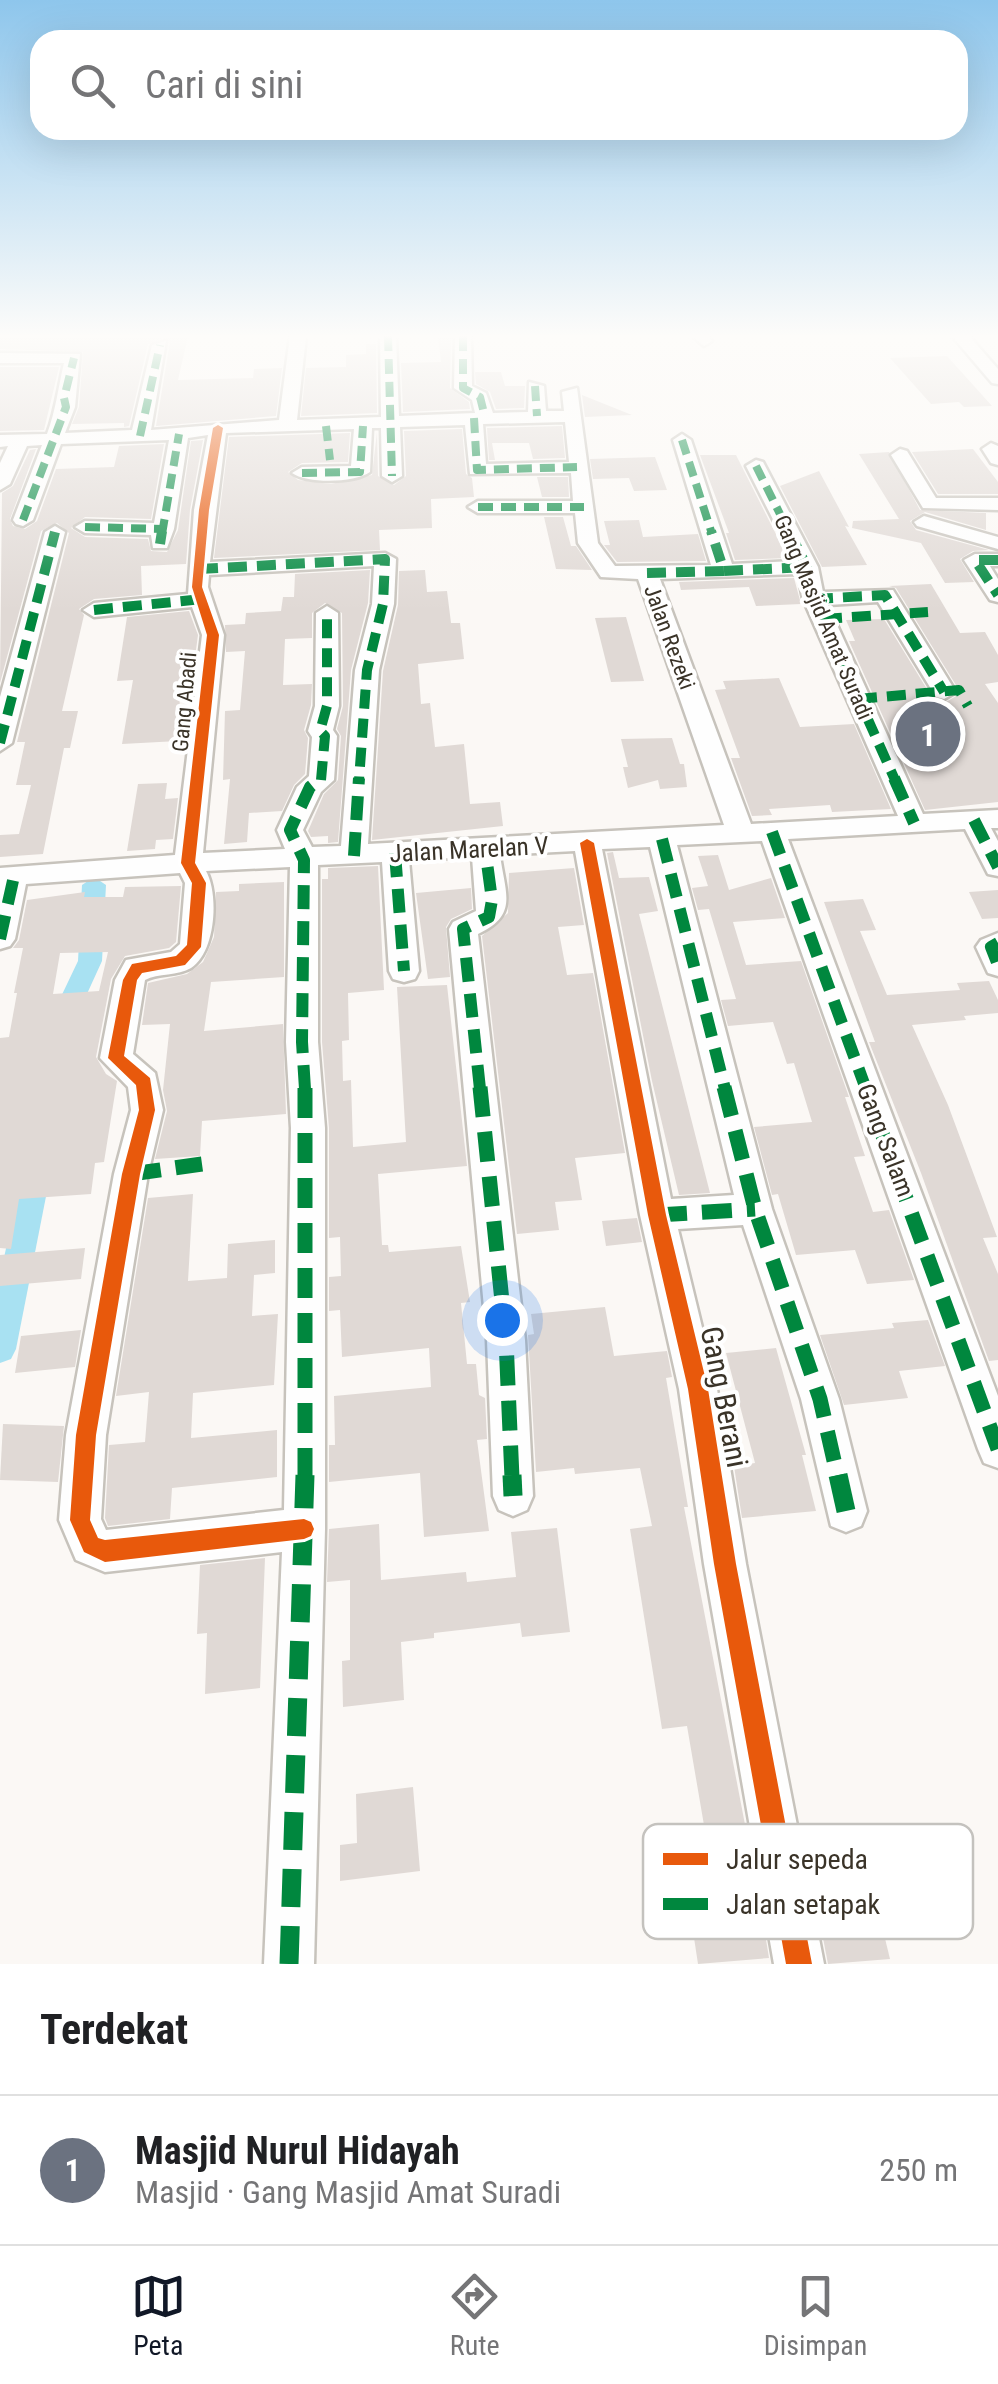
<!DOCTYPE html>
<html lang="id">
<meta charset="utf-8">
<style>
body{margin:0;font-family:"Roboto Condensed",sans-serif;background:#f6f6f6;color:#202124}
.you{position:absolute;left:502px;top:1320px;width:35px;height:35px;margin:-25px;border:8px solid #fff;border-radius:50%;background:#1a73e8;box-shadow:0 0 0 15px #1a73e833}
.badge{display:grid;place-items:center;width:65px;height:65px;border-radius:50%;background:#111827;color:#fff;font-size:32px;font-weight:700}
.pin{position:absolute;translate:-50% -50%;border:5px solid #fff;box-shadow:0 2px 10px #0006}
.list{margin:0;padding:0;list-style:none}
h2{display:flex;justify-content:space-between;align-items:center;height:130px;margin:0;padding:0 40px;font-size:42px}
h2 small{font-size:32px;font-weight:400;color:#757577}
.list li{display:grid;grid-template-columns:65px 1fr auto;gap:30px;align-items:center;box-sizing:border-box;height:150px;padding:0 40px;border-top:2px solid #e0e0e0}
.list b{display:block;font-size:38px;white-space:nowrap}
.list p{margin:0;font-size:32px;white-space:nowrap;color:#757577}
.list em{font-size:32px;font-style:normal;color:#757577}
.icon{flex:none;width:55px;height:55px;fill:none;stroke:currentColor;stroke-width:2;stroke-linecap:round;stroke-linejoin:round}
.map{position:relative;flex:none;width:998px;height:1964px;overflow:hidden}
.search{position:absolute;background:#fff;box-shadow:0 10px 40px #0002;left:30px;right:30px;top:30px;height:110px;display:flex;align-items:center;gap:25px;box-sizing:border-box;padding:0 35px;border-radius:30px;color:#757577;font-size:38px}
.sheet{height:280px;background:#fff}
nav{display:flex;justify-content:space-around;align-items:center;box-sizing:border-box;height:140px;border-top:2px solid #e0e0e0;background:#fff;font-size:28px;color:#757577}
nav a{display:grid;justify-items:center;gap:5px}
nav .on{color:#111827}
.map>svg:first-child{display:block}
</style>
<div class="map">
<svg width="998" height="1964" viewBox="0 0 998 1964">
<rect width="100%" height="100%" fill="#fbf8f5"/>
<g fill="none" stroke-linecap="round" stroke-linejoin="round">
<g fill="#a8e1f2" fill-rule="evenodd">
<polygon points="94,877 106,885 102,961 70,1031 52,1031 48,1024 78,961 82,885"/>
<polygon points="38,1154 48,1158 52,1166 16,1349 11,1359 0,1363 0,1276 24,1166 28,1158"/>
</g>
</g>
<g fill="#e0d9d5" fill-rule="evenodd">
<polygon points="0,336 188,336 178,380 253,378 254,369 282,368 276,416 156,426 170,342 165,337 148,344 129,426 124,427 124,423 72,424 79,407 83,352 0,349"/>
<polygon points="438,336 451,336 450,388 469,402 470,409 403,412 401,363 441,362"/>
<polygon points="366,344 376,344 377,413 301,416 306,368 346,367 346,355 366,354"/>
<polygon points="947,356 992,406 964,407 959,402 931,404 890,358"/>
<polygon points="0,367 59,367 44,430 0,431"/>
<polygon points="475,372 501,372 505,386 525,386 524,408 496,409 490,392 476,384"/>
<polygon points="582,395 632,415 585,417"/>
<polygon points="562,426 565,458 533,459 529,443 492,443 495,460 489,460 487,428"/>
<polygon points="462,429 466,474 472,478 474,497 431,499 432,528 379,530 380,550 214,558 229,437 350,433 348,462 302,463 288,472 298,480 331,484 372,475 377,432 378,476 394,485 406,476 404,431"/>
<polygon points="203,440 190,510 186,564 141,566 142,595 94,599 79,609 84,615 62,711 78,711 70,748 64,748 43,854 0,857 0,835 19,834 31,785 16,785 25,742 17,742 69,533 57,523 41,531 0,683 2,493 13,486 30,450 36,449 10,519 13,526 25,529 37,521 56,469 114,467 119,446 164,444 151,519 85,517 71,528 85,537 148,539 151,551 167,552 178,530 191,441"/>
<polygon points="973,449 998,482 998,494 938,494 912,452"/>
<polygon points="889,452 920,510 986,513 986,530 925,512 910,521 916,530 989,550 973,551 960,559 974,582 945,583 921,543 852,528 853,521 899,519 859,454"/>
<polygon points="700,455 736,455 788,558 735,560 726,533 729,533"/>
<polygon points="655,457 667,490 634,491 629,478 593,479 590,459"/>
<polygon points="819,471 849,527 845,526 867,565 822,567 780,486"/>
<polygon points="537,477 568,477 569,497 542,497"/>
<polygon points="544,517 563,517 571,546 576,546 592,570 556,569"/>
<polygon points="639,520 643,537 698,534 706,561 617,562 604,545 610,545 604,521"/>
<polygon points="370,570 368,603 351,670 338,842 328,843 328,836 311,837 308,831 324,794 338,780 341,736 337,729 343,706 342,613 325,603 312,613 312,638 285,639 283,685 312,684 311,705 304,730 308,738 305,774 294,785 282,811 249,813 247,842 224,844 230,779 223,780 225,711 240,710 245,651 226,652 225,625 245,624 246,613 281,611 283,597 294,597 295,574"/>
<polygon points="425,570 427,592 447,591 451,623 460,623 464,659 418,664 421,704 430,703 435,747 464,744 470,804 500,802 503,826 372,840 383,671 398,605 399,571"/>
<polygon points="794,578 801,604 756,606 749,587 681,590 679,582"/>
<polygon points="931,584 960,633 985,632 998,655 998,682 985,684 998,703 998,802 925,810 849,641 855,641 846,620 884,619 933,699 946,702 958,695 959,690 896,588 889,586"/>
<polygon points="189,611 198,635 193,672 181,673 178,741 122,744 133,680 117,681 127,617"/>
<polygon points="626,617 644,681 611,682 595,618"/>
<polygon points="779,678 800,727 854,724 891,809 832,812 830,805 769,809 772,815 752,816 731,758 740,758 715,690 726,689 723,681"/>
<polygon points="672,738 680,764 684,764 687,787 660,789 658,780 628,788 623,767 628,767 621,739"/>
<polygon points="167,783 165,799 178,798 173,839 156,840 155,849 127,851 138,784"/>
<polygon points="613,852 619,878 649,877 658,911 639,914 710,1193 679,1195 652,1081 607,853"/>
<polygon points="718,855 729,890 771,878 785,918 733,922 746,965 801,961 849,1097 845,1097 865,1156 854,1157 873,1212 889,1210 914,1280 867,1284 855,1250 796,1255 778,1194 772,1195 754,1127 812,1122 794,1063 787,1064 773,1022 728,1026 721,1000 736,999 709,909 698,910 692,888 708,886 698,856"/>
<polygon points="378,866 384,990 348,993 349,1040 342,1041 343,1081 351,1080 353,1147 406,1142 397,987 447,985 467,1166 378,1174 382,1245 388,1245 389,1252 461,1246 470,1302 461,1303 467,1364 476,1364 479,1395 485,1398 487,1439 477,1440 489,1531 424,1537 420,1473 329,1482 329,1445 335,1445 334,1396 431,1387 429,1348 342,1357 340,1310 329,1311 329,1277 341,1276 340,1237 329,1238 329,1128 322,1042 322,879 328,879 328,868"/>
<polygon points="574,868 584,925 558,927 567,975 593,973 625,1153 575,1158 582,1200 555,1202 559,1230 517,1234 482,936 508,913 509,873"/>
<polygon points="284,882 284,977 211,982 204,1031 283,1024 286,1114 202,1121 200,1156 155,1159 167,1111 163,1090 170,1024 142,1025 148,983 187,974 203,962 214,937 216,892 239,891 239,884"/>
<path d="M181,886L176,942L169,948L125,956L111,979L96,1057L106,1074L117,1081L104,1162L95,1163L91,1194L19,1199L11,1249L0,1248V1038L9,1037L17,993H14L23,948H13L19,940L27,900L85,892L84,897H123L125,887ZM108,952L99,991L53,994L60,953Z"/>
<polygon points="471,888 472,909 451,919 446,927 450,977 428,979 416,893"/>
<polygon points="998,890 998,918 982,919 969,892"/>
<polygon points="863,899 876,930 860,931 887,995 960,990 957,983 989,981 998,1000 998,1013 964,1016 966,1020 912,1025 948,1105 997,1237 983,1238 998,1274 998,1360 989,1361 921,1173 869,1042 875,1042 824,902"/>
<polygon points="193,1194 188,1281 227,1278 228,1244 275,1240 275,1273 254,1275 252,1316 278,1314 274,1385 193,1393 191,1438 277,1430 277,1477 172,1488 170,1519 108,1526 105,1518 109,1445 145,1442 149,1392 116,1396 148,1198"/>
<polygon points="637,1218 642,1242 606,1246 602,1221"/>
<polygon points="85,1248 81,1279 0,1286 0,1255"/>
<polygon points="605,1307 614,1356 667,1351 672,1377 666,1378 688,1507 684,1507 752,1861 711,1866 687,1726 662,1729 630,1529 652,1526 640,1468 575,1474 574,1468 536,1472 528,1335 534,1334 531,1314"/>
<polygon points="928,1320 945,1366 899,1371 908,1398 844,1405 820,1335 894,1328 892,1323"/>
<polygon points="81,1330 75,1367 15,1373 21,1336"/>
<polygon points="776,1348 806,1455 802,1455 816,1511 742,1518 734,1466 755,1463 726,1353"/>
<polygon points="3,1424 64,1426 58,1482 0,1480"/>
<polygon points="379,1524 381,1580 466,1572 467,1582 516,1577 511,1532 557,1528 570,1632 522,1637 520,1623 434,1633 434,1638 401,1642 404,1700 343,1707 342,1661 350,1660 350,1580 327,1582 329,1529"/>
<polygon points="265,1558 260,1688 205,1694 207,1633 197,1634 200,1565"/>
<polygon points="413,1787 420,1871 340,1881 340,1845 357,1843 356,1794"/>
<polygon points="761,1909 769,1958 698,1964 691,1918"/>
<polygon points="879,1914 890,1959 828,1964 820,1922"/>
</g>
<g fill="none" stroke-linecap="round" stroke-linejoin="round">
<g stroke="#c7c3bc" stroke-width="5">
<g id="minor">
<path d="M290,336H306L297,420L381,417L380,336H396L399,416L475,413L472,400L454,388L455,336H471L472,386L486,393L493,413L528,412L529,382L544,386L546,411H564L562,392L577,388L598,543L615,566L711,565L673,440L682,434L691,440L732,564L794,561L746,466L756,460L763,462L818,567L823,592L893,590L956,692L944,699L936,697L878,602L828,605L923,814L998,810V828H991L998,841V876L988,874L965,829L788,839L998,1396V1468L984,1463L978,1449L762,841L677,845L772,1209L839,1399L867,1511L861,1526L846,1532L831,1526L801,1399L743,1225L678,1229L717,1389L746,1564L824,1964H774L704,1564L679,1389L640,1215L575,851L500,855C505,893 519,915 478,934L525,1340L533,1496L527,1510L513,1516L499,1510L493,1496L487,1340L449,929L453,922L476,911L472,857L409,860L419,971L415,979L404,982L393,979L389,971L382,862L318,865V1042L325,1128V1529L314,1964H264L282,1552L105,1572L76,1560L59,1520L66,1435L114,1174L131,1110L128,1087L100,1058L115,980L126,960L171,952L180,944L185,883L180,873L26,884L15,939L10,946L0,949V868L175,855L202,635L192,607L94,617L83,610L94,603L188,594L194,510L208,435L188,438L174,529L167,548H153L151,535L85,533L75,527L85,521L154,523L169,440L61,444L33,520L23,526L16,524L13,520L42,445L27,446L10,484L0,490V463L8,446L0,447V435L47,434C56,410 58,388 64,363H0V353L80,354L75,407L65,433L132,430L152,345L166,341L151,430L279,420ZM565,422L569,462L486,464L483,424ZM465,425L470,474L571,473L573,501H478L468,507L478,513H575L578,543L601,577L638,579L724,825L368,844L379,670L394,604L396,559L385,553L210,562L226,433L354,429L351,466L302,467L292,473C307,484 355,483 370,472L372,428H381L382,476L392,482L402,476L400,427ZM374,566L372,604L355,670L341,846L312,847L303,830L321,792L334,780L337,736L333,730L339,706L338,613L327,606L316,613L315,706L308,731L312,737L309,776L297,787L277,830L285,849L203,853L224,635L208,587L209,575ZM798,574L803,599L898,816L751,824L660,579ZM650,847L734,1195L671,1199L602,849ZM290,867L286,1042L291,1128L284,1510L106,1530L101,1519L106,1435L148,1174L163,1110L155,1073L133,1054L145,980C158,973 178,976 191,968C216,952 219,894 206,871Z"/>
<polygon points="692,336 708,336 712,341 704,346"/>
<polygon points="952,336 969,336 998,369 998,384 992,383"/>
<polygon points="991,443 998,446 998,465 991,463 982,449"/>
<polygon points="900,449 907,451 936,498 998,498 998,510 923,508 891,455"/>
<polygon points="924,516 998,537 998,549 917,526 914,522"/>
<polygon points="55,526 65,532 12,743 0,751 0,697 45,532"/>
<polygon points="975,554 998,554 998,566 990,566 998,579 998,602 990,600 964,560"/>
<polygon points="998,933 998,976 988,973 976,947 981,940"/>
</g>
</g>
<use href="#minor" fill="#fefefe" fill-rule="evenodd"/>
<g stroke="#00873e" stroke-width="8" stroke-dasharray="15 8" stroke-linecap="butt">
<polyline points="388,336 392,476"/>
<polyline points="463,336 463,388 480,397 485,417"/>
<polyline points="535,386 537,416"/>
<polyline points="474,418 477,470 577,467"/>
<polyline points="326,426 330,460"/>
<polyline points="140,436 160,345"/>
<polyline points="682,440 712,534"/>
<polyline points="756,466 790,534"/>
<polyline points="302,473 360,472 363,426"/>
<polyline points="478,507 584,507"/>
<polyline points="23,520 66,407 64,398 74,358"/>
<polyline points="85,527 164,529"/>
<polyline points="162,534 179,434"/>
</g>
<g stroke="#00873e" stroke-width="10" stroke-dasharray="19 10" stroke-linecap="butt">
<polyline points="789,531 807,567 814,599 895,780"/>
<polyline points="160,544 162,531"/>
<polyline points="998,560 975,560 998,595"/>
<polyline points="199,569 385,559 383,604 367,670 359,780"/>
<polyline points="724,571 807,567"/>
<polyline points="647,573 724,571 711,531"/>
<polyline points="814,599 885,595 944,692"/>
<polyline points="94,610 202,599"/>
<polyline points="823,619 928,612"/>
<polyline points="858,699 959,690 968,706"/>
<polyline points="0,743 55,532"/>
<polyline points="321,780 325,736 320,731 327,706 327,613"/>
</g>
<g stroke="#00873e" stroke-width="12" stroke-dasharray="24 12" stroke-linecap="butt">
<polyline points="894,778 914,823"/>
<polyline points="974,820 998,867"/>
<polyline points="772,832 866,1089"/>
<polyline points="662,839 725,1089"/>
<polyline points="395,853 404,971"/>
<polyline points="354,856 359,778"/>
<polyline points="0,939 14,876"/>
<polyline points="998,943 991,947 998,965"/>
<polyline points="305,1089 302,1042 304,860 290,830 310,787 321,778"/>
<polyline points="480,1089 463,929 489,917 492,900 485,848"/>
</g>
<g stroke="#00873e" stroke-width="15" stroke-dasharray="30 15" stroke-linecap="butt">
<polyline points="480,1087 506,1340 512,1478"/>
<polyline points="724,1087 755,1209 820,1399 838,1478"/>
<polyline points="865,1087 998,1449"/>
<polyline points="131,1174 202,1164"/>
<polyline points="657,1215 755,1209"/>
<polyline points="305,1478 305,1087"/>
</g>
<g stroke="#00873e" stroke-width="19" stroke-dasharray="38 19" stroke-linecap="butt">
<polyline points="512,1475 513,1496"/>
<polyline points="838,1475 846,1511"/>
<polyline points="289,1964 305,1475"/>
</g>
<g stroke="#fff" stroke-width="6">
<g id="cycleway">
<polygon points="218,425 223,428 209,510 202,587 219,635 195,863 206,883 201,947 185,965 142,973 137,980 124,1056 150,1078 155,1110 140,1174 96,1435 90,1520 98,1538 105,1540 304,1519 311,1522 314,1529 311,1536 304,1539 105,1562 84,1552 70,1520 76,1435 122,1174 139,1110 136,1085 108,1058 123,980 132,964 176,956 187,945 192,883 181,863 207,635 192,587 199,510 213,428"/>
<polygon points="587,839 594,843 666,1215 708,1389 736,1564 812,1964 786,1964 714,1564 688,1389 648,1215 580,843"/>
</g>
</g>
<use href="#cycleway" fill="#e8590c" fill-rule="evenodd"/>
</g>
<linearGradient id="sky" x2="0" y2="1"><stop stop-color="#8ec6ec"/><stop offset="0.55" stop-color="#fdfcfa"/><stop offset="1" stop-color="#fdfcfa" stop-opacity="0"/></linearGradient>
<rect width="998" height="611" fill="url(#sky)"/>
<g text-anchor="middle" stroke-width="8" stroke-linejoin="round" paint-order="stroke">
<g font-size="22" fill="#3a3328" stroke="#fff">
<text transform="translate(824 617) rotate(67)" y="8">Gang Masjid Amat Suradi</text>
<text transform="translate(670 637) rotate(70)" y="8">Jalan Rezeki</text>
<text transform="translate(184 702) rotate(-85)" y="8">Gang Abadi</text>
</g>
<g font-size="25" fill="#3a3328" stroke="#fff">
<text transform="translate(469 849) rotate(-3)" y="9">Jalan Marelan V</text>
<text transform="translate(886 1140) rotate(69)" y="9">Gang Salam</text>
</g>
<g font-size="30" fill="#3a3328" stroke="#fff">
<text transform="translate(724 1397) rotate(79)" y="10">Gang Berani</text>
</g>
</g>
<rect x="643" y="1824" width="330" height="115" rx="15" fill="#fff" stroke="#c4c2be" stroke-width="2.5"/>
<rect x="663" y="1853" width="45" height="12" fill="#e8590c"/>
<rect x="663" y="1898" width="45" height="12" fill="#00873e"/>
<g font-size="28" fill="#3a3328">
<text x="726" y="1869">Jalur sepeda</text>
<text x="726" y="1914">Jalan setapak</text>
</g>
</svg>
<div class="you"></div>
<div class="pin badge" style="left:928px;top:734px;background:#6b7280">1</div>
<div class="search"><svg class="icon" aria-label="search" viewBox="0 0 24 24"><circle cx="10" cy="10" r="6"/><path d="M15 15l6 6"/></svg>Cari di sini</div>
</div>
<section class="sheet">
<h2>Terdekat<small></small></h2>
<ul class="list">
<li><span class="badge" style="background:#6b7280">1</span><div><b>Masjid Nurul Hidayah</b><p>Masjid · Gang Masjid Amat Suradi</p></div><em>250 m</em></li>
</ul>
</section>
<nav>
<a class="on"><svg class="icon" aria-label="map" viewBox="0 0 24 24"><path d="M3 6l6-2 6 2 6-2v14l-6 2-6-2-6 2zM9 4v14M15 6v14"/></svg>Peta</a>
<a><svg class="icon" aria-label="directions" viewBox="0 0 24 24"><path d="M12 3l9 9-9 9-9-9zM9 14v-3h6M13 9l2 2-2 2"/></svg>Rute</a>
<a><svg class="icon" aria-label="saved" viewBox="0 0 24 24"><path d="M7 4h10v16l-5-4-5 4z"/></svg>Disimpan</a>
</nav>
